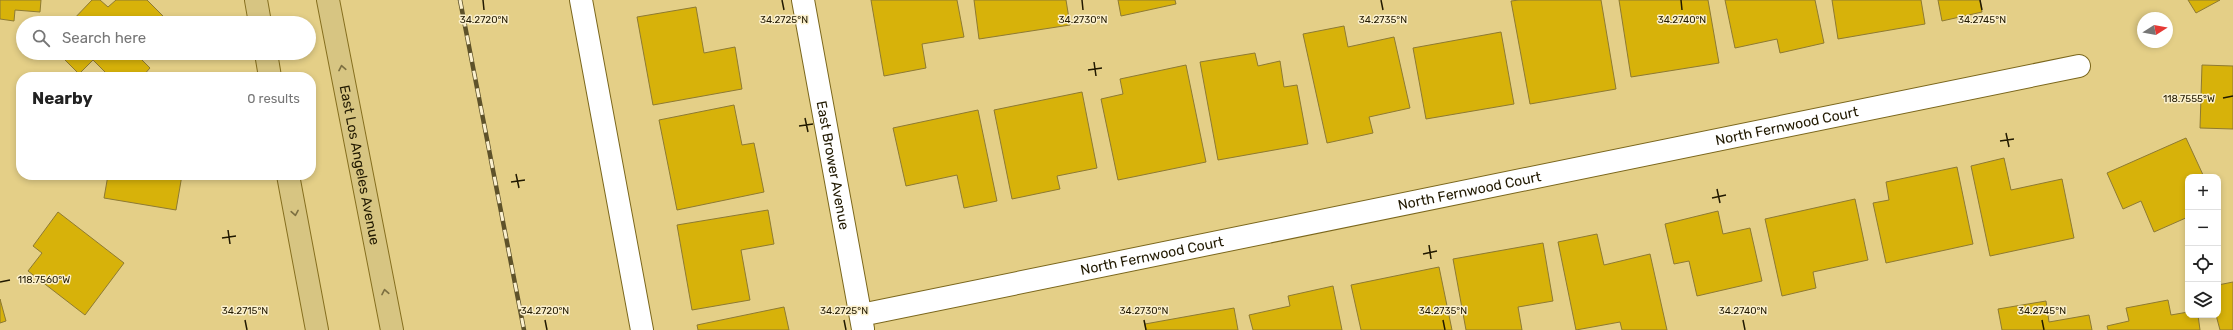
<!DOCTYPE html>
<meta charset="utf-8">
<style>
body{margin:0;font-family:Rubik,sans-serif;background:#f2f2f2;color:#222}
.controls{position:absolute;right:12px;bottom:12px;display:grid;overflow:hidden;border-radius:8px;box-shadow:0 2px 6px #0003}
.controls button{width:36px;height:36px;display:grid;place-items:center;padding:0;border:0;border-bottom:1px solid #e0e0e0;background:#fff;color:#222;font:20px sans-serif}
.compass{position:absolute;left:2137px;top:12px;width:36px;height:36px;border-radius:50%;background:#fff;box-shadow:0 2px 6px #0003;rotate:79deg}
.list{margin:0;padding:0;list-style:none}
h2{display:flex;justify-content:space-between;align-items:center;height:52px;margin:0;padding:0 16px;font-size:17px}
h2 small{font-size:13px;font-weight:400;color:#767676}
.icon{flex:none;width:22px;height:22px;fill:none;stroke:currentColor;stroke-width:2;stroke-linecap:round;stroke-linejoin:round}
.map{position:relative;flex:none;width:2233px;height:330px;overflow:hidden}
.search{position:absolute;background:#fff;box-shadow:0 2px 6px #0003;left:16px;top:16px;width:300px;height:44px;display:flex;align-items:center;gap:10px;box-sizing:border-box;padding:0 14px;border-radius:22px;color:#767676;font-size:15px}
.panel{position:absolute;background:#fff;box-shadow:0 2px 6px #0003;left:16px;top:72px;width:300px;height:108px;border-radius:16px}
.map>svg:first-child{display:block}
</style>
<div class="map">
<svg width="2233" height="330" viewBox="0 0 2233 330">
<rect width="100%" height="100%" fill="#e4cf87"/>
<g fill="#d7b20a" stroke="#8e7a32">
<polygon points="0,0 41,0 40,12 15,10 14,21 0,19"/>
<polygon points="92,0 100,0 108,7 116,0 147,0 164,17 158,23 70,23"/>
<polygon points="871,0 957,0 964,37 922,44 926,68 884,76"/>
<polygon points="974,0 1066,0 1070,25 979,39"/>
<polygon points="1118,0 1175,0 1176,4 1121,16"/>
<polygon points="1519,0 1601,0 1616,89 1530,104 1511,1"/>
<polygon points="1619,0 1708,0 1719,63 1631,77"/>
<polygon points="1725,0 1815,0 1824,43 1780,53 1777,39 1735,48"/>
<polygon points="1832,0 1921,0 1925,24 1838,39"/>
<polygon points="1938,0 1980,0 1982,12 1942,21"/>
<polygon points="2188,0 2220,0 2196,13"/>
<polygon points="696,7 704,53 735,47 742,89 653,105 637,17"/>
<polygon points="1344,26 1348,47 1394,37 1410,108 1369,117 1373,133 1327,143 1303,34"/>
<polygon points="1501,32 1514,104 1426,119 1413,48"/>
<polygon points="58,53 135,53 150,68 142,77 110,77 93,60 79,74"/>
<polygon points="1255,53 1258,66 1280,61 1284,87 1297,85 1308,144 1218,160 1200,62"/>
<polygon points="1186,65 1206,162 1118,180 1101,99 1123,94 1120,79"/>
<polygon points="2202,65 2233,66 2233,129 2200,128"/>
<polygon points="1082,92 1097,168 1057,176 1060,189 1012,199 994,110"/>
<polygon points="734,105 742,145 754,143 764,192 677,210 659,120"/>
<polygon points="978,110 997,201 964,208 957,175 906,186 893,128"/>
<polygon points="2186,138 2204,177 2188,177 2188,217 2154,232 2141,201 2123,209 2107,173"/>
<polygon points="2004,158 2011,190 2062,179 2074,238 1990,256 1971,166"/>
<polygon points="1957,167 1973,244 1886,263 1873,203 1889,200 1886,182"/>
<polygon points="108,175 182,175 176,210 104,198"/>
<polygon points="1855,199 1868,260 1813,272 1816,288 1782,296 1765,219"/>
<polygon points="768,210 774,244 741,250 750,300 692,310 677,225"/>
<polygon points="1718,211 1723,234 1750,228 1762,281 1697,296 1689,261 1674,264 1665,224"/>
<polygon points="58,212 124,263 85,315 28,271 42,253 33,246"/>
<polygon points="1597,234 1604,265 1650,254 1667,330 1622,330 1620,322 1576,330 1558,242"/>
<polygon points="1543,243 1553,301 1518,307 1522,330 1466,330 1453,259"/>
<polygon points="1439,267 1452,330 1361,330 1351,285"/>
<polygon points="2233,282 2233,330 2220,330 2216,315 2218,315 2218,285"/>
<polygon points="1333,286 1342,330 1253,330 1249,315 1290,306 1288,296"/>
<polygon points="0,299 6,321 0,323"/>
<polygon points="2168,300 2171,315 2188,312 2188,315 2198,315 2200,330 2108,330 2107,326 2129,321 2126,308"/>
<polygon points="2046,301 2049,322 2089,315 2092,330 2002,330 1998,309"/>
<polygon points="784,307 789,330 698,330 697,325"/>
<polygon points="1234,308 1238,330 1146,330 1145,324"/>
</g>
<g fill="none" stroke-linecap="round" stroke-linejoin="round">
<g stroke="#7b671d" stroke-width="24">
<g id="minor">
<polyline points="581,0 642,330"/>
<path id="s1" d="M803,0L863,329"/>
<path id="s2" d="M861,315L2079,66"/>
</g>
</g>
<g stroke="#866f1f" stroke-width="24">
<g id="major">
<polyline points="256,0 260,23"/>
<path id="s3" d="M328,0L392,330"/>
<polyline points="266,53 270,77"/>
<polyline points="288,175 317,330"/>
</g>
</g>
<use href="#minor" stroke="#fff" stroke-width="22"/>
<use href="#major" stroke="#d7c582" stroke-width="22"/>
<g stroke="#5e522a" stroke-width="4.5">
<polyline id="rail" points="460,0 524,330"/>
</g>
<use href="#rail" stroke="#fbf0cd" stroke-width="3" stroke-dasharray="9" stroke-linecap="butt"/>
</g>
<defs><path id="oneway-chevron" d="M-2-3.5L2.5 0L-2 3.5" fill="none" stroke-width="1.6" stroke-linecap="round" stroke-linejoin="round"/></defs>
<g stroke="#7c6f41">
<use href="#oneway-chevron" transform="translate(342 68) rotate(-101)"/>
<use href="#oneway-chevron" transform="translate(295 213) rotate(80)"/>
<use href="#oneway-chevron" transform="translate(385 292) rotate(-101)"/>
</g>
<path fill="none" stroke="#211900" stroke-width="1.5" d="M483,0L484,10M782,0L784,10M1082,0L1083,10M1381,0L1383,10M1681,0L1682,10M1980,0L1982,10M1094,62L1096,76M1088,70L1102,68M2223,98L2233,96M805,118L808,132M799,126L813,124M2006,133L2009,147M2000,141L2014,139M516,174L519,188M511,182L525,180M1717,189L1720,203M1712,198L1726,195M228,230L230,244M222,238L236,236M1429,245L1431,259M1423,254L1437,251M0,282L10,280M245,320L247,330M545,320L547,330M844,320L846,330M1144,320L1146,330M1443,320L1445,330M1743,320L1745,330M2042,320L2044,330"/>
<g text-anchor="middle" stroke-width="3" stroke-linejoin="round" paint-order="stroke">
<g font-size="14" fill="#211900" stroke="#fbf0cd">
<text dy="5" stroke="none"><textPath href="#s2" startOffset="945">North Fernwood Court</textPath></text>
<text dy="5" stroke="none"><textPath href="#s3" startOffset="168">East Los Angeles Avenue</textPath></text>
<text dy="5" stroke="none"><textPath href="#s1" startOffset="168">East Brower Avenue</textPath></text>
<text dy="5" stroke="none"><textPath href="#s2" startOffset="621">North Fernwood Court</textPath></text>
<text dy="5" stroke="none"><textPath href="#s2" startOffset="297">North Fernwood Court</textPath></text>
</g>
</g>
<g font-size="10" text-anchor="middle" fill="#211900" stroke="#fbf0cd" stroke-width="3" stroke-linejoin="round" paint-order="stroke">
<text x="484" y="23">34.2720°N</text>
<text x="784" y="23">34.2725°N</text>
<text x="1083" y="23">34.2730°N</text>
<text x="1383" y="23">34.2735°N</text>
<text x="1682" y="23">34.2740°N</text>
<text x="1982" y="23">34.2745°N</text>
<text x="2189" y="102">118.7555°W</text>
<text x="44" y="283">118.7560°W</text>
<text x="245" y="314">34.2715°N</text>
<text x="545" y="314">34.2720°N</text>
<text x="844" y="314">34.2725°N</text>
<text x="1144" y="314">34.2730°N</text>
<text x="1443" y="314">34.2735°N</text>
<text x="1743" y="314">34.2740°N</text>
<text x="2042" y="314">34.2745°N</text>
</g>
</svg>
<div class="controls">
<button>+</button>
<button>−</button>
<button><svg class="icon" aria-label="locate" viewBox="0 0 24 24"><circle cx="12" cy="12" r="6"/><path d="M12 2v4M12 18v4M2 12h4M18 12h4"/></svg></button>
<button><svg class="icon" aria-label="layers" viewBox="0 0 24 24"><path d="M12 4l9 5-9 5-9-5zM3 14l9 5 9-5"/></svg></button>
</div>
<svg class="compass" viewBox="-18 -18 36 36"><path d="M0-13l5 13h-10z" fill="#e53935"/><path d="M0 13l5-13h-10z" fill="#767676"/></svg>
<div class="search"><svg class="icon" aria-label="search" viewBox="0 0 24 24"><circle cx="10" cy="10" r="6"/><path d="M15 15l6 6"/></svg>Search here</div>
<section class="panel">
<h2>Nearby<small>0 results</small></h2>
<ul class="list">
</ul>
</section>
</div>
